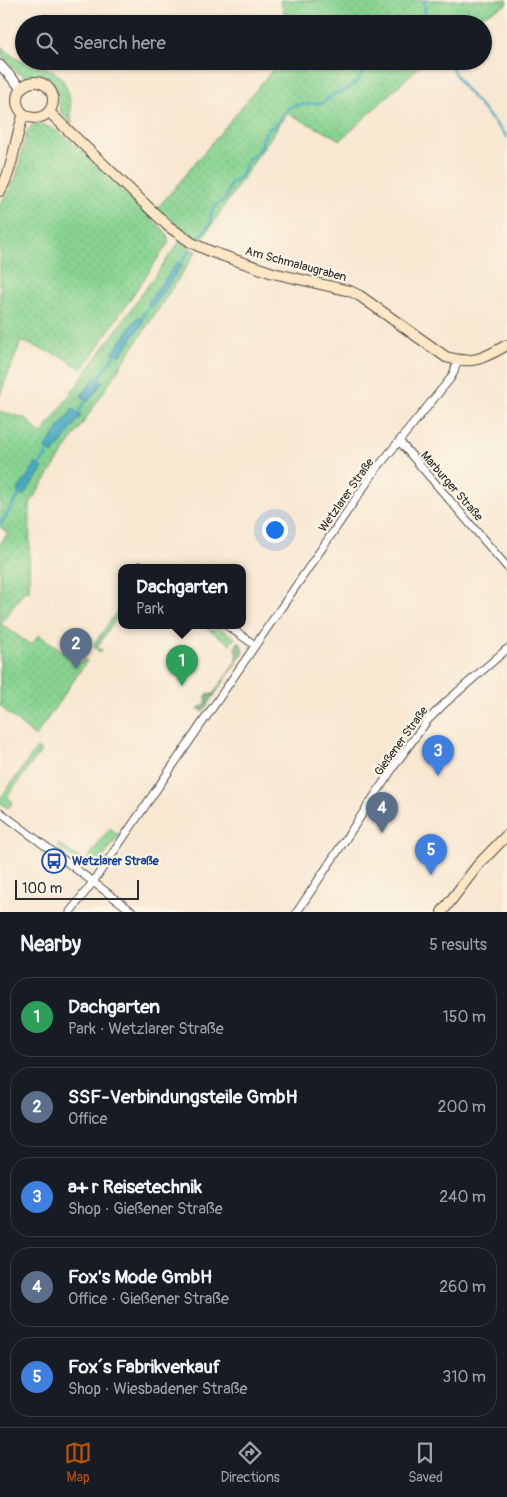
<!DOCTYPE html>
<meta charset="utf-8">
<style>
body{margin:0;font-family:Pangolin,sans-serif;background:#20242c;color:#f1f3f6}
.scale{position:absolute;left:15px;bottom:12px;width:124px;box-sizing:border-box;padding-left:5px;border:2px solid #2b2b2b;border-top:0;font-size:14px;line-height:18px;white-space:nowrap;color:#2b2b2b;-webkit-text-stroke:4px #fcf5e5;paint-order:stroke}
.you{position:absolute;left:274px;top:529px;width:18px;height:18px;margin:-12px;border:4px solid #fff;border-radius:50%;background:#1a73e8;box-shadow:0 0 0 8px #1a73e833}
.badge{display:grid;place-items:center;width:32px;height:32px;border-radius:50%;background:#b45309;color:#fff;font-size:16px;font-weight:700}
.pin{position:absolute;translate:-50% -41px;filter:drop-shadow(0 1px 2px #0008)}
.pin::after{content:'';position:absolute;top:26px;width:18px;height:15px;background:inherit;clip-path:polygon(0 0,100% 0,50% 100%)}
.popup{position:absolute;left:118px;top:564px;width:128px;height:65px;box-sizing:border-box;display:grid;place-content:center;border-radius:10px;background:#171b24;filter:drop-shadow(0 1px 4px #0005);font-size:16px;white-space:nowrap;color:#9ea1a6}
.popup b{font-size:19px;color:#f1f3f6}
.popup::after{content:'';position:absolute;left:50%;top:100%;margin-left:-10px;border:10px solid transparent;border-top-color:#171b24}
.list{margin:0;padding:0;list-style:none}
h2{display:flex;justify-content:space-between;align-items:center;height:65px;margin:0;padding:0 20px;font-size:21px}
h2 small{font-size:16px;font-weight:400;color:#9ea1a6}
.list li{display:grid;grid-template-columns:32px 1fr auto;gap:15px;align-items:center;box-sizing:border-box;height:80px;margin:0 10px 10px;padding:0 10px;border:1px solid #363941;border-radius:20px}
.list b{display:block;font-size:19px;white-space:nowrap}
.list p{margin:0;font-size:16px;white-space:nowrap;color:#9ea1a6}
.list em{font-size:16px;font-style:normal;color:#9ea1a6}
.icon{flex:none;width:28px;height:28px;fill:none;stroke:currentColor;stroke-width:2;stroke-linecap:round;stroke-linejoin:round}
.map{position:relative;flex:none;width:507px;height:912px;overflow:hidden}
.search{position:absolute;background:#171b24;box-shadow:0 1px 4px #0004;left:15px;right:15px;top:15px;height:55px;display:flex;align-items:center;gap:12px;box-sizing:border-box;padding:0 18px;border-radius:28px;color:#9ea1a6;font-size:19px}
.sheet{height:515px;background:#171b24}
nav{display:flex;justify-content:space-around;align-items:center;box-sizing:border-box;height:70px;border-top:1px solid #363941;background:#171b24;font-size:14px;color:#9ea1a6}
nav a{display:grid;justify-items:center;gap:2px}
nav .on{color:#b45309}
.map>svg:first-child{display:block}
</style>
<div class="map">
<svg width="507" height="912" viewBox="0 0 507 912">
<defs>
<pattern id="grass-dots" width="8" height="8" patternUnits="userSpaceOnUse" patternTransform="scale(1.25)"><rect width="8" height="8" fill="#88d391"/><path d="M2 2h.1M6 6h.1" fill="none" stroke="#76b57d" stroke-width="1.8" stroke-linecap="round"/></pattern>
<pattern id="forest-firs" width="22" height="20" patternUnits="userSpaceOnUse" patternTransform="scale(1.25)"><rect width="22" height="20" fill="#6eb57b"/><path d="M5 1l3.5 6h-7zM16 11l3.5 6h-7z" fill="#5b9365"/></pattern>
<pattern id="garden-furrows" width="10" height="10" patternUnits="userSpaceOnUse" patternTransform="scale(1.25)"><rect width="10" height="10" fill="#88d391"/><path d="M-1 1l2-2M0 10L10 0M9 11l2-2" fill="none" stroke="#76b57d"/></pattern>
</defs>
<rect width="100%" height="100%" fill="#fcf5e5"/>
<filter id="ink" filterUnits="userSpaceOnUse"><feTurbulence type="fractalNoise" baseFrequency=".02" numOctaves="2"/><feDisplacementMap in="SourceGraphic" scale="10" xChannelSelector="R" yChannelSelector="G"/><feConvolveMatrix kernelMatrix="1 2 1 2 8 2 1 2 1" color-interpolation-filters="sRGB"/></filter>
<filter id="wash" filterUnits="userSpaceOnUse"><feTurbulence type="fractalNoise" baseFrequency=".0096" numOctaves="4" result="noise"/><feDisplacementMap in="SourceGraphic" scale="20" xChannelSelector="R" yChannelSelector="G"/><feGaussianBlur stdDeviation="1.12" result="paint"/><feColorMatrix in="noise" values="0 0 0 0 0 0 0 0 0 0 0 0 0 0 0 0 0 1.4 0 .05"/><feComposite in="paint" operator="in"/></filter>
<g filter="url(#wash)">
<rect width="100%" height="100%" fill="#f8e7d1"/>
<g fill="url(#grass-dots)" stroke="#5a7f5e" fill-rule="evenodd">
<polygon points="280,0 507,0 507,4 484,15 459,24 288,24"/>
<path d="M0,46C7,51 15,58 23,62C30,66 41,65 49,69C71,78 70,104 72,124L61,112L56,90L52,84L46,79L26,77L17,72L0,54Z"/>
<polygon points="280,61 425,61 341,140 287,113 200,242 157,209"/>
<path d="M40,124C66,131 87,157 107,176C126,195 146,214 166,232L169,242L82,370L65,358L21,341L0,395V204L16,178L27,131L32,125Z"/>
<path d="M180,241L196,252L30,503L29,592L25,590L1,624L31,645L39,635L80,663L84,659L87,661L35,737L0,706V544L8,533L0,527V411L27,419L41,435ZM177,262L182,265L152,308ZM138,317L144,321L120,356L114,352ZM95,377L102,382L87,402L81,396ZM73,409L81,415L53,453L45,448Z"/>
<polygon points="202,625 208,625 207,627 213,631 215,628 210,625 214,625 235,638 230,644"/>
<polygon points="37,748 41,751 7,797 13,802 8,808 0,803 0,799"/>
<polygon points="110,828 119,835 99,863 93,867 83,865 57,846 59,844 85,862"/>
</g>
<path fill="url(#forest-firs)" stroke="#4c7053" d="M239,641L243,648V653L203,712L198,708C206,705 207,704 206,695L213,694L237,660L235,647Z"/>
<polygon fill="url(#garden-furrows)" stroke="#5a7f5e" points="122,604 122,610 97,647 103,651 99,652 94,647 94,644"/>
<g fill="#44a9c4" stroke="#386a78">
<polygon points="177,262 182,265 152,308 147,304"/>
<polygon points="138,317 144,321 120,356 113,352"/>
<polygon points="95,377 102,382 88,402 81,396"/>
<polygon points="73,409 81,416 53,454 45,448"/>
<polygon points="36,463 43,468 23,496 17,492"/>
</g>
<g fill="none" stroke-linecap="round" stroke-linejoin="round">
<g stroke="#44a9c4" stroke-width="2.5">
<polyline points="425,0 425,14 431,24"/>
<polyline points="447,61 462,85 507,137"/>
<path d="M199,238L211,223V213L217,204C227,202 228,191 231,183C245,177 241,169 249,158L255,156L262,146V139L269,128L275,126L289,108L296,105L322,103L335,94L348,89L360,79L366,63L369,61"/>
<polyline points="180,264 190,250"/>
<polyline points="141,319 150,306"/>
<polyline points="98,379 116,353"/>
<polyline points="78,413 86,401"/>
<polyline points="39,466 49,451"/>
<polyline points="0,525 20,494"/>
</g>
</g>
</g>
<g filter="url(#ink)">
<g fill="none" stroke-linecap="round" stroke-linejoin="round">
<g stroke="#4a4744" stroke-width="9">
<g id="minor">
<polyline points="400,442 507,567"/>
<polyline points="139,566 142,567"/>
<polyline points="226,625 255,645"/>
<polyline points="0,812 133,912"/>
<polyline points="70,912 93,882 377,468 450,379 454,372 457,361"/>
<polyline points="297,912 399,759 427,721 445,703 507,649"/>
</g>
</g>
<g stroke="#4a4744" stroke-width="11">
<polyline id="tertiary" points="0,65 21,88"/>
</g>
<g stroke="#4a4744" stroke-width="12">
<g id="secondary">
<circle cx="35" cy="100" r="18"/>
<path d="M49,112L168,226L192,243L212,252L273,273L350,291L360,296L446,357C473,365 484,358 507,345"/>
<path d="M0,191C14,168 14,139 24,114"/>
<polyline points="442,912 478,865 507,835"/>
</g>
</g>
<use href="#minor" stroke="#fff" stroke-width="7"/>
<use href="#tertiary" stroke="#fff" stroke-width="9"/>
<use href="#secondary" stroke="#fce6c4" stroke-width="10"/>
</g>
</g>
<defs>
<g id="bus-ring" transform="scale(1.25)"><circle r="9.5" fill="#fcf5e5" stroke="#1a4fb4" stroke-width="1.5"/><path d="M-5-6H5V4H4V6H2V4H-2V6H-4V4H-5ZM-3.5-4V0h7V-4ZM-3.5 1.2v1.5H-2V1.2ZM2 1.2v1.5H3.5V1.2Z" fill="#1a4fb4"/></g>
</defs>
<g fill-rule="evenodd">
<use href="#bus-ring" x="54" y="861"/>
</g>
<g text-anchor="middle" stroke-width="4.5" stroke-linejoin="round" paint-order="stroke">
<g font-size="12" fill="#2b2b2b" stroke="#fcf5e5">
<text transform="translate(296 264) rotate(15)" y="4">Am Schmalaugraben</text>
<text transform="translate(452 486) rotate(49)" y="4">Marburger Straße</text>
<text transform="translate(346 495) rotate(-55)" y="4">Wetzlarer Straße</text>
<text transform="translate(401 741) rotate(-54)" y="4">Gießener Straße</text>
</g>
<g font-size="12" font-weight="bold" fill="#164399" stroke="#fcf5e5" text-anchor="start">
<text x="72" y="865">Wetzlarer Straße</text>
</g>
</g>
</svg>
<div class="scale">100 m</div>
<div class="you"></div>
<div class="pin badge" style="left:182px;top:686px;background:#2e9e5b">1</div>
<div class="popup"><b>Dachgarten</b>Park</div>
<div class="pin badge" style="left:76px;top:669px;background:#5c6f8a">2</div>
<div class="pin badge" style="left:438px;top:776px;background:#3f7fe0">3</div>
<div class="pin badge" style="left:382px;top:833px;background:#5c6f8a">4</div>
<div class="pin badge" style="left:431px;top:875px;background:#3f7fe0">5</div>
<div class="search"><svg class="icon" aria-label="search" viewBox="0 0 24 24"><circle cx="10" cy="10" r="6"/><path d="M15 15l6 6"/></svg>Search here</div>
</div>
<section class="sheet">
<h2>Nearby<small>5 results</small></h2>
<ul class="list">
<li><span class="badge" style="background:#2e9e5b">1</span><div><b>Dachgarten</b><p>Park · Wetzlarer Straße</p></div><em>150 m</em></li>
<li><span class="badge" style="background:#5c6f8a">2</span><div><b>SSF-Verbindungsteile GmbH</b><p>Office</p></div><em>200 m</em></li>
<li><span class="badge" style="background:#3f7fe0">3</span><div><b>a+ r Reisetechnik</b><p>Shop · Gießener Straße</p></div><em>240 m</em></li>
<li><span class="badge" style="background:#5c6f8a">4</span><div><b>Fox's Mode GmbH</b><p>Office · Gießener Straße</p></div><em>260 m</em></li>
<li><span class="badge" style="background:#3f7fe0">5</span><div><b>Fox´s Fabrikverkauf</b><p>Shop · Wiesbadener Straße</p></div><em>310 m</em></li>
</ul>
</section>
<nav>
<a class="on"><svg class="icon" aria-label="map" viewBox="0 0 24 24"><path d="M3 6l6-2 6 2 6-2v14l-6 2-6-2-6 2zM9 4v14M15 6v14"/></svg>Map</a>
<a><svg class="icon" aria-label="directions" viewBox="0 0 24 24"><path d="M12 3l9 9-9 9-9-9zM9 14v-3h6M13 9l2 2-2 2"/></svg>Directions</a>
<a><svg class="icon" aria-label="saved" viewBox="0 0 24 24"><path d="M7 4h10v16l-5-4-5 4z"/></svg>Saved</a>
</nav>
